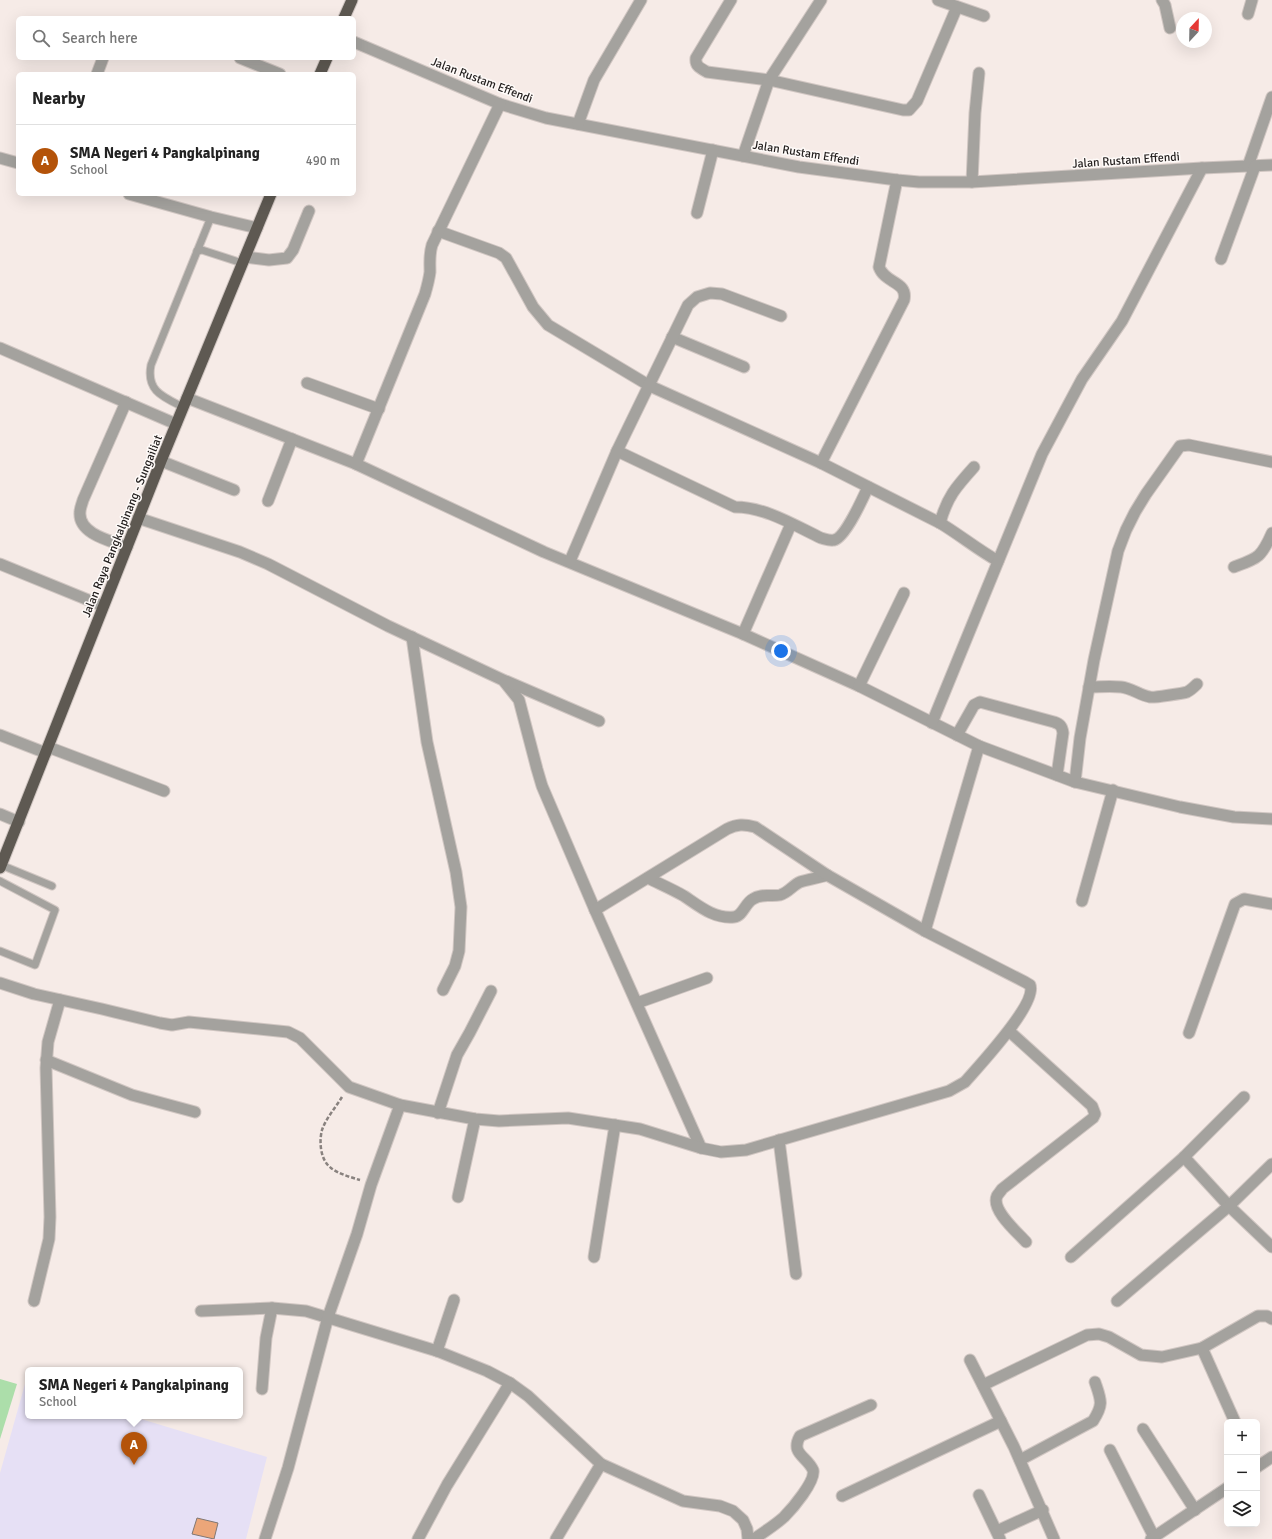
<!DOCTYPE html>
<meta charset="utf-8">
<style>
body{margin:0;font-family:Signika,sans-serif;background:#f6f6f6;color:#222}
.controls{position:absolute;right:12px;bottom:12px;display:grid;overflow:hidden;border-radius:6px;box-shadow:0 4px 16px #0002}
.controls button{width:36px;height:36px;display:grid;place-items:center;padding:0;border:0;border-bottom:1px solid #e0e0e0;background:#fff;color:#222;font:20px sans-serif}
.compass{position:absolute;left:1176px;top:12px;width:36px;height:36px;border-radius:50%;background:#fff;box-shadow:0 4px 16px #0002;rotate:22deg}
.you{position:absolute;left:781px;top:651px;width:14px;height:14px;margin:-10px;border:3px solid #fff;border-radius:50%;background:#1a73e8;box-shadow:0 0 0 6px #1a73e833}
.badge{display:grid;place-items:center;width:26px;height:26px;border-radius:50%;background:#b45309;color:#fff;font-size:13px;font-weight:700}
.pin{position:absolute;translate:-50% -33px;filter:drop-shadow(0 1px 2px #0008)}
.pin::after{content:'';position:absolute;top:21px;width:14px;height:12px;background:inherit;clip-path:polygon(0 0,100% 0,50% 100%)}
.popup{position:absolute;left:25px;top:1367px;width:218px;height:52px;box-sizing:border-box;display:grid;place-content:center;border-radius:6px;background:#fff;filter:drop-shadow(0 1px 3px #0005);font-size:13px;white-space:nowrap;color:#767676}
.popup b{font-size:15px;color:#222}
.popup::after{content:'';position:absolute;left:50%;top:100%;margin-left:-8px;border:8px solid transparent;border-top-color:#fff}
.list{margin:0;padding:0;list-style:none}
h2{display:flex;justify-content:space-between;align-items:center;height:52px;margin:0;padding:0 16px;font-size:17px}
h2 small{font-size:13px;font-weight:400;color:#767676}
.list li{display:grid;grid-template-columns:26px 1fr auto;gap:12px;align-items:center;box-sizing:border-box;height:72px;padding:0 16px;border-top:1px solid #e0e0e0}
.list b{display:block;font-size:15px;white-space:nowrap}
.list p{margin:0;font-size:13px;white-space:nowrap;color:#767676}
.list em{font-size:13px;font-style:normal;color:#767676}
.icon{flex:none;width:22px;height:22px;fill:none;stroke:currentColor;stroke-width:2;stroke-linecap:round;stroke-linejoin:round}
.map{position:relative;flex:none;width:1272px;height:1539px;overflow:hidden}
.search{position:absolute;background:#fff;box-shadow:0 4px 16px #0002;left:16px;top:16px;width:340px;height:44px;display:flex;align-items:center;gap:10px;box-sizing:border-box;padding:0 14px;border-radius:6px;color:#767676;font-size:15px}
.panel{position:absolute;background:#fff;box-shadow:0 4px 16px #0002;left:16px;top:72px;width:340px;height:124px;border-radius:6px}
.map>svg:first-child{display:block}
</style>
<div class="map">
<svg width="1272" height="1539" viewBox="0 0 1272 1539">
<rect width="100%" height="100%" fill="#f6ebe7"/>
<polygon fill="#e6e0f5" points="25,1384 28,1385 28,1416 131,1416 267,1457 246,1539 0,1539 0,1473"/>
<polygon fill="#acdeaa" points="0,1379 17,1384 0,1439"/>
<polygon fill="#eca679" stroke="#807772" points="197,1518 218,1523 214,1539 192,1534"/>
<g fill="none" stroke-linecap="round" stroke-linejoin="round">
<g stroke="#d0c6c2" stroke-width="9">
<g id="service">
<polyline points="197,251 202,250 242,263"/>
<path d="M183,407C163,397 146,391 151,365L211,217"/>
<polyline points="1,865 52,886"/>
<polyline points="0,881 55,910 35,965 0,951"/>
</g>
</g>
<g stroke="#d0c6c2" stroke-width="13">
<g id="minor">
<path d="M731,0L696,58C695,66 700,68 707,72L769,80L903,110H909L917,101L957,7"/>
<polyline points="938,0 984,16"/>
<polyline points="1162,0 1165,5 1170,28"/>
<polyline points="1248,14 1252,0"/>
<polyline points="354,42 500,104 546,118 799,167 897,180 919,182 972,182 1202,168 1272,165"/>
<polyline points="240,58 280,74"/>
<polyline points="97,74 103,58"/>
<polyline points="578,124 594,80 641,0"/>
<polyline points="743,156 769,80 821,0"/>
<polyline points="0,158 18,163"/>
<polyline points="1248,166 1272,97"/>
<polyline points="972,182 975,113 979,73"/>
<polyline points="129,194 211,217 257,228"/>
<polyline points="697,213 713,150"/>
<path d="M438,231L499,253L506,258L533,307L548,325L650,386L821,463L940,523C960,535 978,550 998,561"/>
<polyline points="245,257 269,260 287,258 293,250 309,211"/>
<polyline points="1221,259 1255,166"/>
<polyline points="672,337 744,367"/>
<polyline points="0,348 176,424"/>
<polyline points="307,383 379,409"/>
<polyline points="187,398 356,464 544,552 743,634 859,686 979,746 1075,782 1180,807 1234,817 1272,819"/>
<path d="M126,402L83,500C82,504 80,508 80,512C78,534 111,541 127,547"/>
<path d="M617,451L735,507C765,507 794,525 821,538C825,539 830,541 834,540C845,538 863,498 868,487"/>
<polyline points="161,461 234,490"/>
<path d="M821,463L904,300C908,281 885,284 879,267L897,180"/>
<path d="M356,464L425,294C427,287 429,280 430,272C430,262 429,255 432,245L500,104"/>
<polyline points="268,501 292,439"/>
<polyline points="138,518 240,552 268,564 388,626 503,680 519,700 537,769 542,786 595,910 701,1148"/>
<path d="M940,523C947,497 956,487 974,467"/>
<polyline points="570,561 617,451 688,305 697,297 710,293 722,294 781,316"/>
<polyline points="0,564 103,606"/>
<path d="M1234,567C1258,558 1261,558 1272,533"/>
<polyline points="743,634 791,524"/>
<polyline points="412,637 427,742 456,872 461,907 459,951 455,966 443,990"/>
<polyline points="506,681 599,721"/>
<polyline points="859,686 904,593"/>
<path d="M1089,687C1099,687 1110,686 1121,687C1131,688 1140,695 1150,697C1153,698 1184,693 1187,692C1191,690 1194,687 1197,684"/>
<polyline points="932,723 1042,454 1082,379 1122,321 1202,168"/>
<polyline points="0,735 46,753"/>
<path d="M957,735L974,705L980,702L1054,722C1060,724 1062,726 1063,733L1057,775"/>
<polyline points="48,747 164,791"/>
<polyline points="1075,782 1080,738 1094,660 1118,551 1126,530 1135,512 1146,494 1180,446 1189,445 1272,462"/>
<path d="M648,878C660,884 672,889 684,896C699,906 714,919 734,917C743,916 745,903 753,899C761,893 771,897 780,895C788,893 793,885 800,882C809,879 819,878 827,875"/>
<polyline points="1082,901 1113,790"/>
<polyline points="925,931 979,746"/>
<path d="M0,983L34,994L102,1009L160,1023L172,1025L189,1022L288,1032L300,1038L349,1087L400,1105L475,1119L499,1121L568,1118L640,1129L701,1148L721,1152L746,1150L949,1091L965,1082C978,1067 1038,1003 1030,985L1025,982L925,931L827,875L755,827C744,824 737,824 727,829L595,910"/>
<polyline points="637,1003 707,978"/>
<path d="M1009,1031L1092,1106L1095,1114L1093,1118L1002,1189C1001,1191 998,1194 997,1196C991,1210 1017,1232 1026,1242"/>
<polyline points="1189,1033 1235,904 1244,899 1272,904"/>
<polyline points="46,1060 132,1095 195,1112"/>
<polyline points="1244,1097 1184,1157 1229,1206 1272,1247"/>
<polyline points="438,1113 457,1055 470,1032 491,991"/>
<polyline points="779,1140 796,1274"/>
<polyline points="458,1197 475,1119"/>
<polyline points="594,1257 615,1125"/>
<polyline points="1071,1257 1184,1157"/>
<polyline points="34,1301 49,1239 50,1217 46,1068 48,1042 60,1000"/>
<polyline points="1117,1301 1229,1206 1272,1164"/>
<polyline points="201,1311 272,1308 306,1311 437,1351 487,1371 510,1383 528,1396 601,1464 683,1501 720,1506 733,1511 743,1520 747,1529 748,1539"/>
<polyline points="1202,1348 1235,1422"/>
<polyline points="437,1351 454,1300"/>
<polyline points="970,1360 1014,1447 1054,1539"/>
<polyline points="983,1385 1087,1335 1099,1334 1109,1337 1141,1355 1162,1357 1202,1348 1258,1316 1267,1316 1272,1319"/>
<polyline points="262,1389 266,1338 272,1308"/>
<polyline points="1143,1429 1195,1510"/>
<polyline points="1110,1450 1154,1537"/>
<path d="M1020,1460L1093,1421C1104,1404 1101,1400 1095,1382"/>
<polyline points="1257,1467 1272,1457"/>
<polyline points="979,1495 1000,1539"/>
<polyline points="842,1496 1001,1421"/>
<polyline points="997,1531 1043,1510"/>
<polyline points="265,1539 288,1468 328,1317 357,1234 371,1185 400,1105"/>
<polyline points="418,1539 447,1485 510,1383"/>
<polyline points="556,1539 601,1464"/>
<path d="M754,1539C764,1532 775,1525 784,1517C792,1509 816,1481 813,1470C807,1456 790,1454 800,1436L871,1405"/>
<polyline points="1151,1539 1227,1488"/>
</g>
</g>
<g stroke="#d0c6c2" stroke-width="13">
<polyline id="tertiary" points="0,814 19,822"/>
</g>
<g stroke="#d0c6c2" stroke-width="13">
<g id="trunk">
<polyline points="344,18 352,0"/>
<polyline points="320,74 327,58"/>
<polyline points="0,868 161,461 271,194"/>
</g>
</g>
<path stroke="#89827f" stroke-width="2.5" stroke-dasharray="4 2" stroke-linecap="butt" d="M342,1097C336,1107 326,1118 322,1130C319,1141 320,1160 331,1168C339,1174 350,1177 360,1180"/>
<use href="#service" stroke="#a4a29e" stroke-width="7"/>
<use href="#minor" stroke="#a4a29e" stroke-width="11"/>
<use href="#tertiary" stroke="#a4a29e" stroke-width="11"/>
<use href="#trunk" stroke="#5e5952" stroke-width="11"/>
</g>
<g text-anchor="middle" stroke-width="3" stroke-linejoin="round" paint-order="stroke">
<g font-size="12" fill="#211d1c" stroke="#fefaf8">
<text transform="translate(482 80) rotate(21)" y="4">Jalan Rustam Effendi</text>
<text transform="translate(806 153) rotate(9)" y="4">Jalan Rustam Effendi</text>
<text transform="translate(1126 160) rotate(-4)" y="4">Jalan Rustam Effendi</text>
<text transform="translate(122 526) rotate(-68)" y="4">Jalan Raya Pangkalpinang - Sungailiat</text>
</g>
</g>
</svg>
<div class="controls">
<button>+</button>
<button>−</button>
<button><svg class="icon" aria-label="layers" viewBox="0 0 24 24"><path d="M12 4l9 5-9 5-9-5zM3 14l9 5 9-5"/></svg></button>
</div>
<svg class="compass" viewBox="-18 -18 36 36"><path d="M0-13l5 13h-10z" fill="#e53935"/><path d="M0 13l5-13h-10z" fill="#767676"/></svg>
<div class="you"></div>
<div class="pin badge" style="left:134px;top:1465px">A</div>
<div class="popup"><b>SMA Negeri 4 Pangkalpinang</b>School</div>
<div class="search"><svg class="icon" aria-label="search" viewBox="0 0 24 24"><circle cx="10" cy="10" r="6"/><path d="M15 15l6 6"/></svg>Search here</div>
<section class="panel">
<h2>Nearby<small></small></h2>
<ul class="list">
<li><span class="badge">A</span><div><b>SMA Negeri 4 Pangkalpinang</b><p>School</p></div><em>490 m</em></li>
</ul>
</section>
</div>
